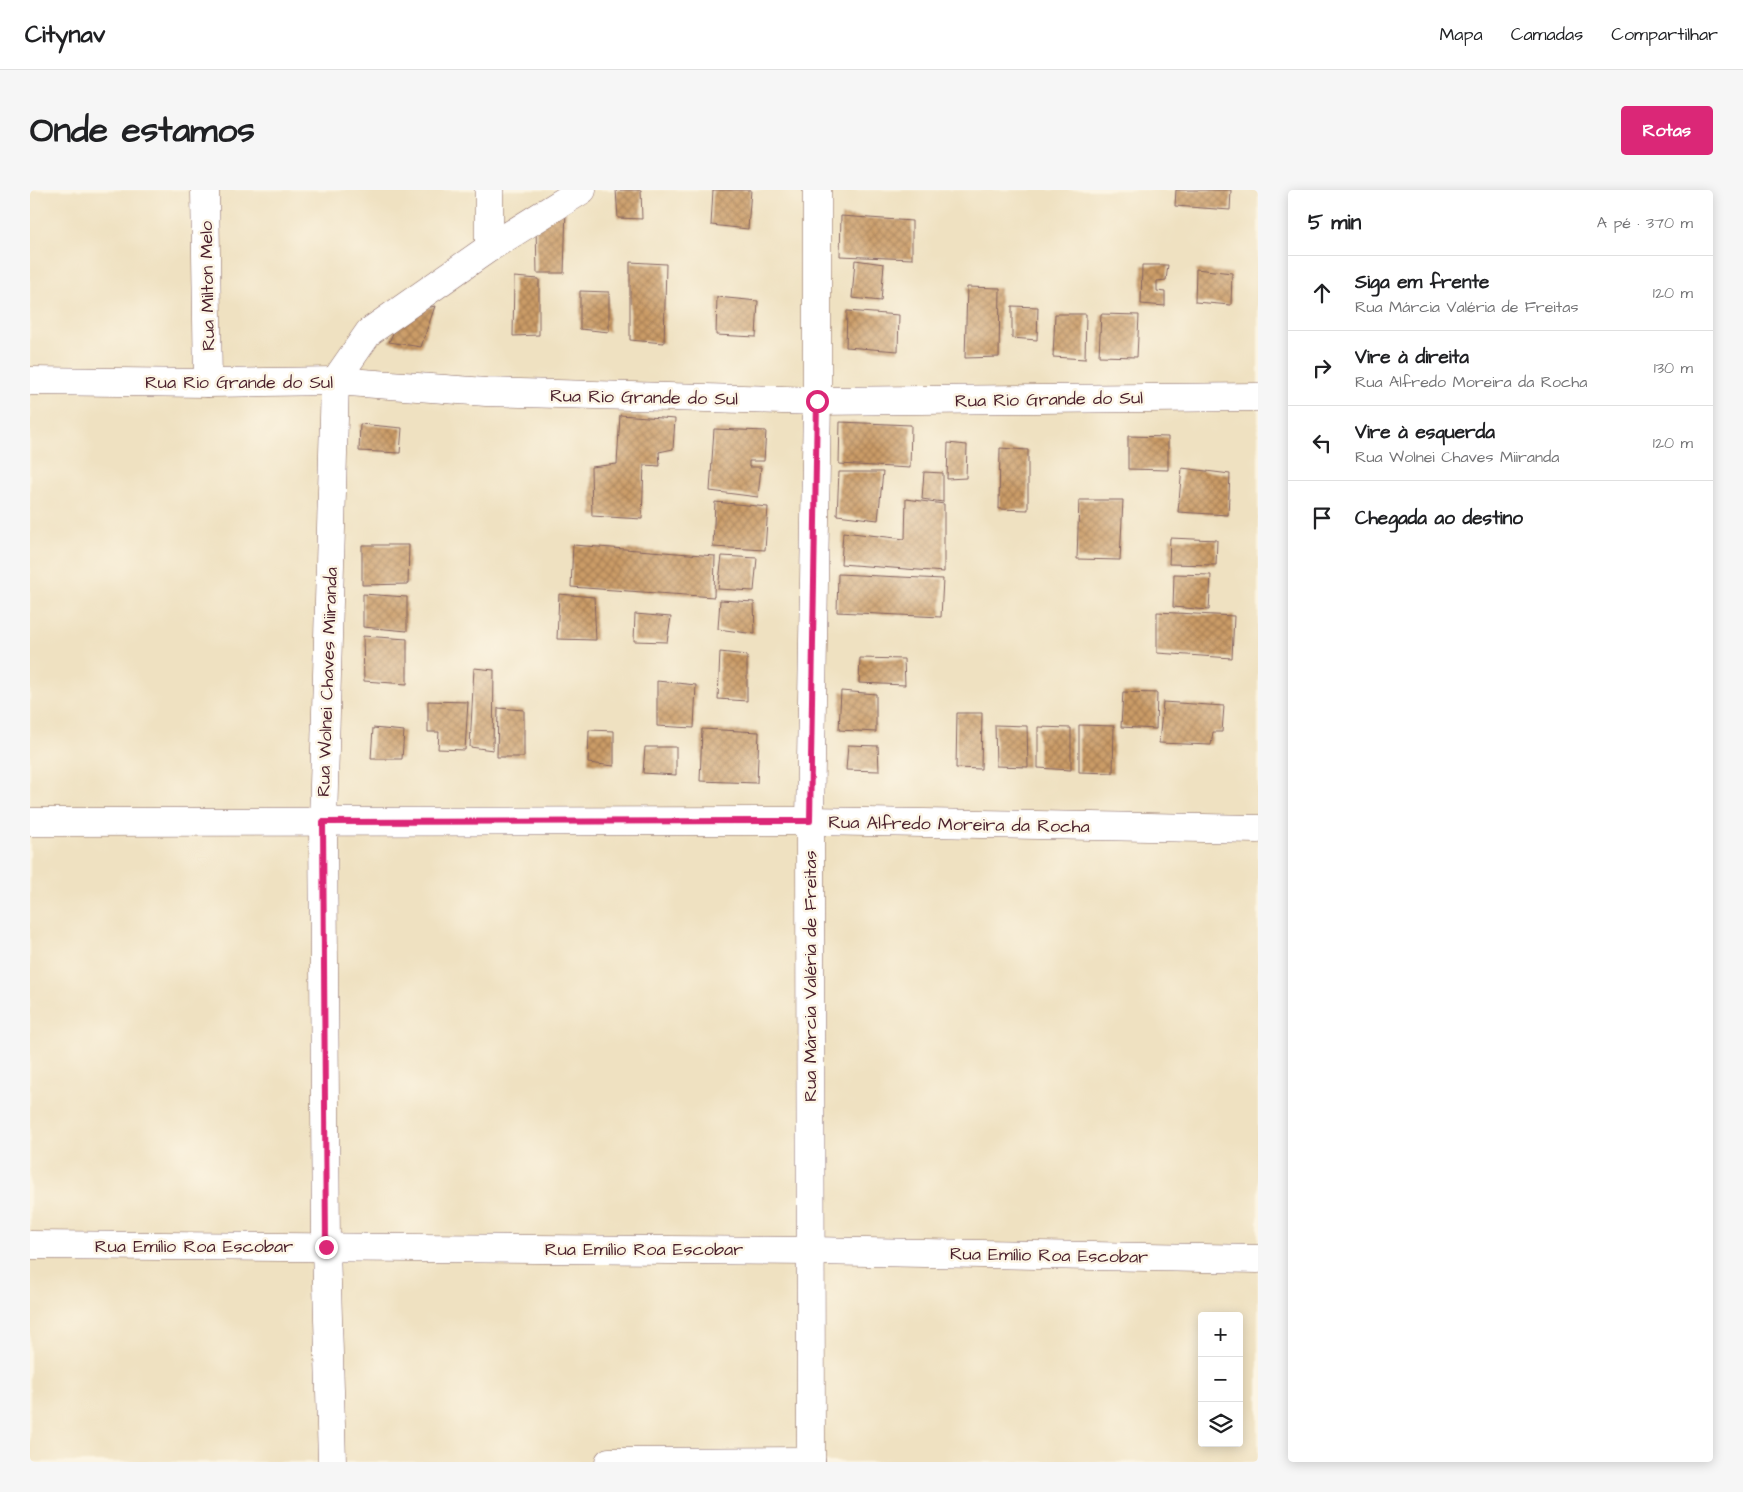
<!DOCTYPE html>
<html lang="pt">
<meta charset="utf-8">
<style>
body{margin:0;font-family:"Architects Daughter",sans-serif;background:#f6f6f6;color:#202124}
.controls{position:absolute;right:15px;bottom:15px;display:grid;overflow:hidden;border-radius:5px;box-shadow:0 2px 12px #0003}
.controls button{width:45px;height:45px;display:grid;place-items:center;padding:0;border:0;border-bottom:1px solid #e0e0e0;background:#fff;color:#202124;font:25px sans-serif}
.stop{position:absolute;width:15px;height:15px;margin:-11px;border:4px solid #db2777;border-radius:50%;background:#fff}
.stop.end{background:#db2777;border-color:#fff;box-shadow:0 1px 5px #0008}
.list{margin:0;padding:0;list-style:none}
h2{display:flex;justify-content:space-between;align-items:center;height:65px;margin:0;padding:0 20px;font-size:21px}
h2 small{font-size:16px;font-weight:400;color:#757577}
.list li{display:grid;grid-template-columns:32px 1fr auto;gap:15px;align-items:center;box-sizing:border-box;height:75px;padding:0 20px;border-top:1px solid #e0e0e0}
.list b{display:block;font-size:19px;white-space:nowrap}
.list p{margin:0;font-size:16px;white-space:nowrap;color:#757577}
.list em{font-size:16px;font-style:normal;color:#757577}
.icon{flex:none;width:28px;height:28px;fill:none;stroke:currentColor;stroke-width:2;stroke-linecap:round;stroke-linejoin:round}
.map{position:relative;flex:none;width:1228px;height:1272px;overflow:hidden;border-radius:5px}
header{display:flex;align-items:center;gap:30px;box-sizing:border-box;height:70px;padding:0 25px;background:#fff;border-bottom:1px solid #e0e0e0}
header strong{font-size:24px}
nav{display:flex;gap:28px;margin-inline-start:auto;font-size:18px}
.intro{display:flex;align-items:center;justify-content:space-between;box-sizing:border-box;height:120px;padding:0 30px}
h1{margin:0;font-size:35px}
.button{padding:12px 22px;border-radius:5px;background:#db2777;color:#fff;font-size:18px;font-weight:700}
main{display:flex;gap:30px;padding:0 30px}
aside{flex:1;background:#fff;border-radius:5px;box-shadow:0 2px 12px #0003}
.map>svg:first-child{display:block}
</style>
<header>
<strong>Citynav</strong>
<nav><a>Mapa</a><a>Camadas</a><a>Compartilhar</a></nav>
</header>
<div class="intro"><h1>Onde estamos</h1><a class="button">Rotas</a></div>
<main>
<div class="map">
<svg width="1228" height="1272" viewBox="0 0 1228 1272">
<defs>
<pattern id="building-cross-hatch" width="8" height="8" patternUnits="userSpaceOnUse" patternTransform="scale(1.25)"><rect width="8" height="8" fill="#ca9b66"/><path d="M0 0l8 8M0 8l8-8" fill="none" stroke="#a67e54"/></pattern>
</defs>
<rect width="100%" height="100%" fill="#fcf5e5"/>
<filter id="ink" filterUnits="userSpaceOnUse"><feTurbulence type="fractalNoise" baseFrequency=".02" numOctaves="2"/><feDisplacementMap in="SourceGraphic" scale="10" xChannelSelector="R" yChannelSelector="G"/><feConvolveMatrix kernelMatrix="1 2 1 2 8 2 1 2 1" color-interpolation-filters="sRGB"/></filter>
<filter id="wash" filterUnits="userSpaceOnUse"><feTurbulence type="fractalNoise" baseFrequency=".0096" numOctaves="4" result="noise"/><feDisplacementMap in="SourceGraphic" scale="20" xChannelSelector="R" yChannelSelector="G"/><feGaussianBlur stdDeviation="1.12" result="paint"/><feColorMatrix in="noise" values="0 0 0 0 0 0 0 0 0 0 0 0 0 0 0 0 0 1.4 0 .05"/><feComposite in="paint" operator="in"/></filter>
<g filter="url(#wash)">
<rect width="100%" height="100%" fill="#efe1c1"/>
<g id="blocks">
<g fill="url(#building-cross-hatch)">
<polygon points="586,0 611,0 612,29 588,28"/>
<polygon points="683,0 721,0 718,39 681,35"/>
<polygon points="1146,0 1201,0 1200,20 1145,16"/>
<polygon points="536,18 534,83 507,83 506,36"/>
<polygon points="811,26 882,31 882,69 810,66"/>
<polygon points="825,70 854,74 851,111 822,108"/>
<polygon points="600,72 636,74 634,153 600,150"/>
<polygon points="1112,75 1138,75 1136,90 1127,91 1127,101 1135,102 1135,116 1111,114"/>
<polygon points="1166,79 1202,83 1201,115 1165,112"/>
<polygon points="484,87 509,89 509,145 483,146"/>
<polygon points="937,97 970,98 969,167 935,168"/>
<polygon points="550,101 579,102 579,142 550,139"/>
<polygon points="687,107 728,111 726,147 686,145"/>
<polygon points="405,116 391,157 359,152 372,124"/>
<polygon points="982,116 1008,117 1007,150 982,148"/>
<polygon points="817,121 869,125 868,161 816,157"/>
<polygon points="1025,124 1056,124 1055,169 1023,167"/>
<polygon points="1071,124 1109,125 1107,167 1069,166"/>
<polygon points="590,225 645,229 643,259 629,262 630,276 614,275 612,329 562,326 561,277 587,274"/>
<polygon points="810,232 881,235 880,278 809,274"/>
<polygon points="330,234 372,238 370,263 329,261"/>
<polygon points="684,239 736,241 734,271 719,271 719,277 731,277 728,307 680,301"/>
<polygon points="1098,246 1138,247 1138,280 1098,279"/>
<polygon points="918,253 937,255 936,288 917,289"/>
<polygon points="970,258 998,260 998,320 969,319"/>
<polygon points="1152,278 1200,284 1198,325 1148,322"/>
<polygon points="809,282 853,282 848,330 807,325"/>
<polygon points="894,282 913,283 913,312 892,309"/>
<polygon points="876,309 914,314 914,382 811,374 813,342 875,349"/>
<polygon points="1049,310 1093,310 1090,370 1047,369"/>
<polygon points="685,312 738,317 735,360 683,357"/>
<polygon points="1140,348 1187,350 1186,375 1139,374"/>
<polygon points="332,355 379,355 378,394 332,395"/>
<polygon points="543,355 685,366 684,407 541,397"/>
<polygon points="692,366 727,368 724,401 688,399"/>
<polygon points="808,384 913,389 911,427 807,422"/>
<polygon points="1144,384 1181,385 1179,420 1143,417"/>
<polygon points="333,404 377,407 377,441 333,437"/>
<polygon points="529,404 564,407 566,450 527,449"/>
<polygon points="690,410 724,412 725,444 688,439"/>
<polygon points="1127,422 1204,426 1202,468 1127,463"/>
<polygon points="605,424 641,427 637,452 604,451"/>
<polygon points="333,446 377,449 377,494 334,491"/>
<polygon points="690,462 717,465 717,511 688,509"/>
<polygon points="830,468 874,469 875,495 829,493"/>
<polygon points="444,478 464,480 463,560 440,557"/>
<polygon points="627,491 666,495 664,538 627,536"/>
<polygon points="811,501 846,504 846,542 809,540"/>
<polygon points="1093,502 1127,503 1126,539 1091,537"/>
<polygon points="398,511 438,512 435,560 408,559 409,542 398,542"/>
<polygon points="1133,512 1194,516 1192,542 1183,542 1181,555 1129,553"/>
<polygon points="468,518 494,520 494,567 467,567"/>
<polygon points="927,523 952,523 951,579 926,578"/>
<polygon points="965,535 997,536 998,577 966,576"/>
<polygon points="1049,535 1084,536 1083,583 1049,582"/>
<polygon points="1008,537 1041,538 1041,580 1008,578"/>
<polygon points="343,538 374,541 372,569 341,569"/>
<polygon points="672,539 729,542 727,593 670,591"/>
<polygon points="559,540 584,541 584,576 558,573"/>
<polygon points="818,555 848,556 849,581 816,580"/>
<polygon points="615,557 646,557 646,585 613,583"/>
</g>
</g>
</g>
<g filter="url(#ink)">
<use href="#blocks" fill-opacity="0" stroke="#846360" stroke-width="1"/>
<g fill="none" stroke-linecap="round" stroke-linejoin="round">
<g stroke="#846360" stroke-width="29">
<g id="minor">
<polyline points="175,0 178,193"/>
<polyline points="459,0 459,58"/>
<polyline points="0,191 178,193 305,191 456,202 787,211 1228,207"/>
<polyline points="0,632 780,631 1228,639"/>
<polyline points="0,1055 780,1061 1228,1069"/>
<polyline points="302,1272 296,1057 293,632 305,191 339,142 459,58 552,0"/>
<polyline points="579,1272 781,1271"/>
<polyline points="781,1272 780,631 787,211 787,0"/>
</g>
</g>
<use href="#minor" stroke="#fff" stroke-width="28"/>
</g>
</g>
<g fill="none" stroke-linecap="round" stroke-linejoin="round" filter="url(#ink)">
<polyline stroke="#db2777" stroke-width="6" points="296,1057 293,632 780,631 787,211"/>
</g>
<g text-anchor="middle" stroke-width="5" stroke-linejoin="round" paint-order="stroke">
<g font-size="18" fill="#4a1f2b" stroke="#fcf5e5">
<text transform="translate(177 96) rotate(-91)" y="6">Rua Milton Melo</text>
<text x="209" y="198">Rua Rio Grande do Sul</text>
<text transform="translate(614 207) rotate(1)" y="6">Rua Rio Grande do Sul</text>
<text transform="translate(1019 209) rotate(-1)" y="6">Rua Rio Grande do Sul</text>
<text transform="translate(297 492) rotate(-88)" y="6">Rua Wolnei Chaves Miiranda</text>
<text transform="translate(929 634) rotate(1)" y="6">Rua Alfredo Moreira da Rocha</text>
<text transform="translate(780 786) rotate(-90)" y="6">Rua Márcia Valéria de Freitas</text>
<text x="164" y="1062">Rua Emílio Roa Escobar</text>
<text x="614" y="1065">Rua Emílio Roa Escobar</text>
<text transform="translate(1019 1065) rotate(1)" y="6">Rua Emílio Roa Escobar</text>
</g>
</g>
</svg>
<div class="controls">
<button>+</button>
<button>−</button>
<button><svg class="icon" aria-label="layers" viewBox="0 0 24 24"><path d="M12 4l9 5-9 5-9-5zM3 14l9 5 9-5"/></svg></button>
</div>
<div class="stop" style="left:787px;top:211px"></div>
<div class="stop end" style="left:296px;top:1057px"></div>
</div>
<aside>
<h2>5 min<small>A pé · 370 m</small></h2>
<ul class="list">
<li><svg class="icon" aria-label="ahead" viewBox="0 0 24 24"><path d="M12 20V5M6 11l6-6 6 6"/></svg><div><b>Siga em frente</b><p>Rua Márcia Valéria de Freitas</p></div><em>120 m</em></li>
<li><svg class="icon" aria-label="right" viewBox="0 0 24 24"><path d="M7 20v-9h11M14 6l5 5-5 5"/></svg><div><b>Vire à direita</b><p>Rua Alfredo Moreira da Rocha</p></div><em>130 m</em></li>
<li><svg class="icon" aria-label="left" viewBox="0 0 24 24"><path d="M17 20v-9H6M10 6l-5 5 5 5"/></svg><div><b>Vire à esquerda</b><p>Rua Wolnei Chaves Miiranda</p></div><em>120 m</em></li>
<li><svg class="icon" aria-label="arrive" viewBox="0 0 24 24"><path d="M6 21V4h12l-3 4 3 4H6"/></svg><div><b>Chegada ao destino</b></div></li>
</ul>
</aside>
</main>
